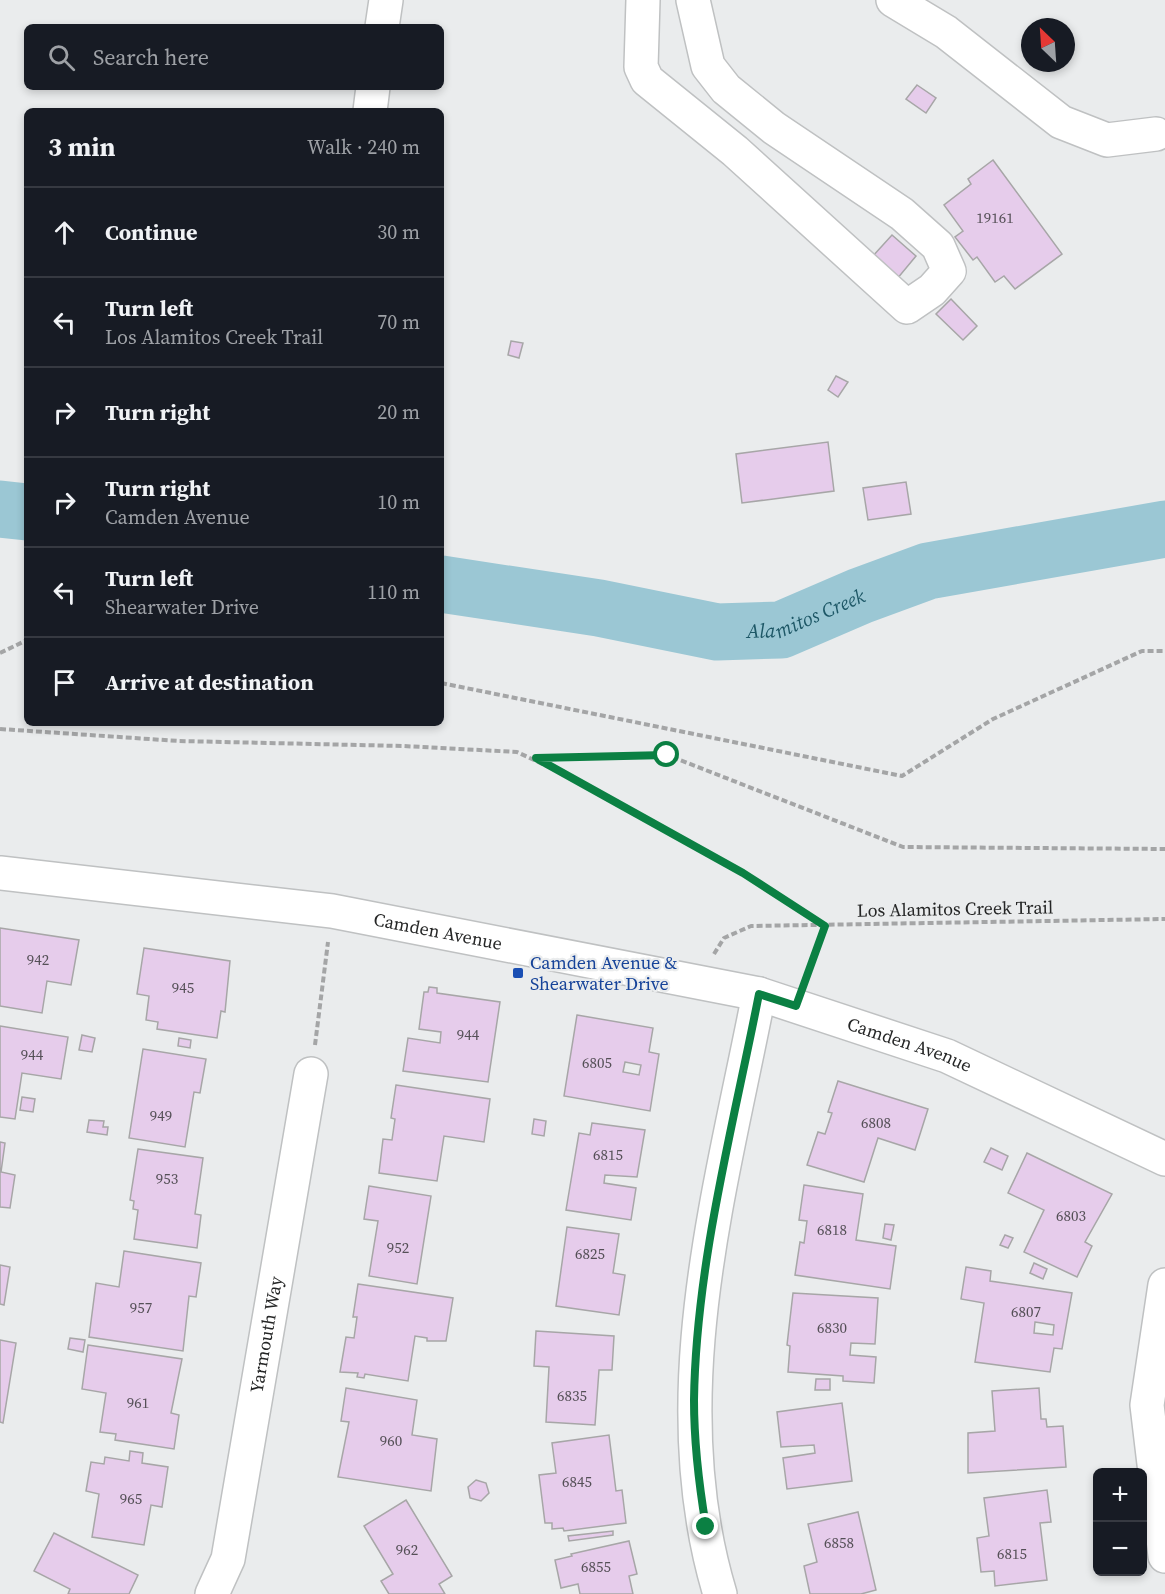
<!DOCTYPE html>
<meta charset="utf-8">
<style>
body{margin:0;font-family:"Source Serif 4",serif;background:#20242c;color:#f1f3f6}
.controls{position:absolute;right:18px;bottom:18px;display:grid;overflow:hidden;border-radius:9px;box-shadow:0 3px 9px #0003}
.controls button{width:54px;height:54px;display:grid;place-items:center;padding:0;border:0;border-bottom:2px solid #363941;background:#171b24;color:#f1f3f6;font:30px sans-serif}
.compass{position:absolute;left:1021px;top:18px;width:54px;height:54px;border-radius:50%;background:#171b24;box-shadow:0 3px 9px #0003;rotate:335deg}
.stop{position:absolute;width:18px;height:18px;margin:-14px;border:4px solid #0b8043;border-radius:50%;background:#fff}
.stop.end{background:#0b8043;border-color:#fff;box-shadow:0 2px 6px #0008}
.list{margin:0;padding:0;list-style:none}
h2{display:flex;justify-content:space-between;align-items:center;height:78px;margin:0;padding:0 24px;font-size:26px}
h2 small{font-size:20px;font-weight:400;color:#9ea1a6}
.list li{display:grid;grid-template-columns:39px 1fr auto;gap:18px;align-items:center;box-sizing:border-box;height:90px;padding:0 24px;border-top:2px solid #363941}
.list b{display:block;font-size:22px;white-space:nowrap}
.list p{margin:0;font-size:20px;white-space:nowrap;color:#9ea1a6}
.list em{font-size:20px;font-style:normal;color:#9ea1a6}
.icon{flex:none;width:33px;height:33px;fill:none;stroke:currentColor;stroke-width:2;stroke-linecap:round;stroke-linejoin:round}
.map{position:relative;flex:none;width:1165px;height:1594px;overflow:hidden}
.search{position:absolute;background:#171b24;box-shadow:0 3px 9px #0003;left:24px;top:24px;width:420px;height:66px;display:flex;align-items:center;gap:15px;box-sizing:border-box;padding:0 21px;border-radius:9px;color:#9ea1a6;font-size:22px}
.panel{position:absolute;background:#171b24;box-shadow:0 3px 9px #0003;left:24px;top:108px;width:420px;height:618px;border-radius:9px}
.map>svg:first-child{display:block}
</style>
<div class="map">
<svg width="1165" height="1594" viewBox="0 0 1165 1594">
<rect width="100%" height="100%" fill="#eaeced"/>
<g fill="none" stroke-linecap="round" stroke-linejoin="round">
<g stroke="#9bc7d4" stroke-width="57">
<polyline points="0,509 27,512"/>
<path id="s1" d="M441,584L599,608L717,632L781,630L860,596L928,571L1165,529"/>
</g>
</g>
<g fill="#e6cceb" stroke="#a7a6a7" stroke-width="1.5" fill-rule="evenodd">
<polygon points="917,85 936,98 926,113 906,99"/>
<polygon points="993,160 1062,254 1015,289 1004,276 995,282 977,257 973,260 955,237 963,231 944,205 971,184 968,179"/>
<polygon points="892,235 916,256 897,279 872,257"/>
<polygon points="951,299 977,326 963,340 936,314"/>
<polygon points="511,341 523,343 519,358 508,355"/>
<polygon points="836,376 848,382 838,397 828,390"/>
<polygon points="828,442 834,491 742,503 736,454"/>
<polygon points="906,482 911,514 868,520 863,488"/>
<polygon points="0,928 79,940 71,985 47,981 42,1013 0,1006"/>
<polygon points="144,948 230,961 225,1012 221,1011 217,1038 157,1029 158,1022 146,1020 149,996 137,994"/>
<polygon points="429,987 437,988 437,993 500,1002 488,1082 403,1071 408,1038 440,1043 441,1032 419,1029 424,992 428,992"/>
<path d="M577,1015L653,1028L649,1052L659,1054L650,1111L564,1096ZM625,1062L641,1065L639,1075L623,1072Z"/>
<polygon points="0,1026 68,1037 61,1079 22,1073 15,1119 0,1117"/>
<polygon points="82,1035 95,1038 92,1052 79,1050"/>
<polygon points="179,1038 191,1040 190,1048 178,1046"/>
<polygon points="143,1049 206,1059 200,1093 194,1092 185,1147 129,1138"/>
<polygon points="838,1081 928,1109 915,1150 878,1138 864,1182 807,1165 818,1132 825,1134 832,1113 828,1112"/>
<polygon points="396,1085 490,1099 484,1142 444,1136 437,1181 379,1173 383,1139 392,1140 395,1119 391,1118"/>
<polygon points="22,1097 35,1099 33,1112 20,1110"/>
<polygon points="534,1119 546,1121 544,1136 532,1134"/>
<polygon points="89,1120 104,1121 103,1127 108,1127 107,1135 87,1132"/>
<polygon points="592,1123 645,1130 637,1177 605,1175 604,1183 636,1188 631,1220 566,1210 579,1133 590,1135"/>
<polygon points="0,1142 5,1143 1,1172 15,1175 10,1208 0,1207"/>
<polygon points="991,1148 1008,1156 1002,1170 984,1162"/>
<polygon points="138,1149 203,1158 195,1214 201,1215 197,1248 134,1239 138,1210 133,1209 134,1201 130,1200"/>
<polygon points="1027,1153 1112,1194 1085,1242 1092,1246 1077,1277 1024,1252 1044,1210 1008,1193"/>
<polygon points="804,1185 863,1194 856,1240 896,1246 890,1289 795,1275 800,1242 804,1243 807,1221 799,1220"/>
<polygon points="369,1186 431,1196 417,1284 369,1276 378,1221 364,1219"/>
<polygon points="885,1224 894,1225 891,1240 883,1238"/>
<polygon points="567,1227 619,1234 613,1273 625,1275 619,1315 556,1306"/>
<polygon points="1005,1235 1013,1238 1008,1248 1000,1245"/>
<polygon points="124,1251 201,1263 196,1297 189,1296 183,1351 89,1337 96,1283 119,1287"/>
<polygon points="1034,1263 1047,1269 1043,1279 1030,1273"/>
<polygon points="0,1265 10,1267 4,1305 0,1304"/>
<path d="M966,1267L991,1271L990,1281L1072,1293L1062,1349L1054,1348L1050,1372L975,1362L984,1303L961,1299ZM1035,1322L1054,1325L1053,1335L1034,1333Z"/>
<polygon points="358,1284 453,1298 446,1341 427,1341 427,1338 415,1336 408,1381 365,1374 364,1378 357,1377 358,1373 340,1372 346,1337 354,1338 357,1317 353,1317"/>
<polygon points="793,1293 878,1298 875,1344 851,1343 850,1355 876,1357 874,1383 843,1381 843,1376 788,1372 790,1346 787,1345"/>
<polygon points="536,1331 614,1336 612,1370 599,1370 595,1425 546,1422 549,1367 534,1366"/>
<polygon points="70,1338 85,1340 83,1352 68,1349"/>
<polygon points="0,1340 16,1343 3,1423 0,1422"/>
<polygon points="88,1345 182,1359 171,1413 179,1415 174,1449 115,1440 116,1434 100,1432 106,1393 82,1389"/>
<polygon points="816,1379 830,1379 830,1390 815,1390"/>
<polygon points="346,1388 417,1400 412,1435 437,1439 431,1491 338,1477 349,1422 341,1421"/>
<polygon points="1039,1388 1041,1419 1046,1419 1047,1427 1063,1426 1066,1467 968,1473 968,1433 995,1431 992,1391"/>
<polygon points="842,1403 852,1481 787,1489 783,1458 815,1453 814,1445 781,1447 777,1412"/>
<polygon points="609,1435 616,1491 622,1490 626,1523 564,1531 563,1528 552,1529 552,1523 545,1523 539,1475 556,1473 552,1443"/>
<polygon points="130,1451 143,1453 142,1463 168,1467 162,1507 151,1505 144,1545 92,1537 99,1494 86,1491 91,1462 104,1464 105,1457 129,1461"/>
<polygon points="476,1480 486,1483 489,1493 481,1501 470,1498 468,1487"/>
<polygon points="1047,1490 1051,1522 1040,1523 1047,1580 995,1586 994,1571 981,1572 977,1538 989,1536 984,1498"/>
<polygon points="406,1500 452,1576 439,1584 445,1594 389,1594 381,1581 393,1574 364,1526"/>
<polygon points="858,1512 876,1590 861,1594 810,1594 804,1566 817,1562 808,1524"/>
<polygon points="613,1531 613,1535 569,1541 568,1536"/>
<polygon points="54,1533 138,1575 129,1594 68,1594 70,1589 34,1571"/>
<polygon points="629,1541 637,1574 629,1576 633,1594 580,1594 578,1584 561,1588 555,1560 572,1556 571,1554"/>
</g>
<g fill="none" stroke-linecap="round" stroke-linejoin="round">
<g stroke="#bfc1c2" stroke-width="36">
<g id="minor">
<polyline points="643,0 641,67 647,80 735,151 907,307 932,290 949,271 938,246 902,214 774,128 726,89 708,66 693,0"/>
<polyline points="893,0 946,32 1061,122 1107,140 1156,134"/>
<polyline points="382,27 386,0"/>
<polyline points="370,111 373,87"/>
<path id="s2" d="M0,873L332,911L759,994L947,1056L1165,1159"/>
<polyline points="1165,1285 1147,1405 1165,1556"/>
<path id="s3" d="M212,1594L228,1559L311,1074"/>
<path d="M720,1594C660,1396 721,1190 759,994"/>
</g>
</g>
<g stroke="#a4a5a6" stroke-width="4" stroke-dasharray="6 3" stroke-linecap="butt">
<polyline points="0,653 27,640"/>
<polyline points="441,683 902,776 993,719 1142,651 1165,651"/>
<polyline points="0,729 179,741 403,746 517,752 585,784 743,873 825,926"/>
<polyline points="538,758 667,755 903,847 1165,849"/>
<polyline points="714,954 724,938 751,926 1165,919"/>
<polyline points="807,976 825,926"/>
<polyline points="315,1045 328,942"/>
</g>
<use href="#minor" stroke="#fff" stroke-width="33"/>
</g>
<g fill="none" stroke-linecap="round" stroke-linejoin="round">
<path stroke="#0b8043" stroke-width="8" d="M667,755L536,758L743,873L825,926L796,1006L759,994C733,1127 696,1264 694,1400C694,1443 699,1485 706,1527"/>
</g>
<rect fill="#1a4fb4" stroke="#eaeced" stroke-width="2" x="512" y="967" width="12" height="12" rx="3"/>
<g text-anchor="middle" stroke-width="4.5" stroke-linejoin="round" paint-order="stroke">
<g font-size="15" fill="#555057">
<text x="995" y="223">19161</text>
<text x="38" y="965">942</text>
<text x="183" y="993">945</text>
<text x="468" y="1040">944</text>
<text x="32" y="1060">944</text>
<text x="597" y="1068">6805</text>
<text x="161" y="1121">949</text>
<text x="876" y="1128">6808</text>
<text x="608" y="1160">6815</text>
<text x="167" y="1184">953</text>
<text x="1071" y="1221">6803</text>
<text x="832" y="1235">6818</text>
<text x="398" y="1253">952</text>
<text x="590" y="1259">6825</text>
<text x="141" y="1313">957</text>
<text x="1026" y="1317">6807</text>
<text x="832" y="1333">6830</text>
<text x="572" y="1401">6835</text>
<text x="138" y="1408">961</text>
<text x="391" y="1446">960</text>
<text x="577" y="1487">6845</text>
<text x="131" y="1504">965</text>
<text x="839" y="1548">6858</text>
<text x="407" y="1555">962</text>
<text x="1012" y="1559">6815</text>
<text x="596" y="1572">6855</text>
</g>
<g font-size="18" fill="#252626" stroke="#eaeced">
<text transform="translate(955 909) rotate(-1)" y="6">Los Alamitos Creek Trail</text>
<text dy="6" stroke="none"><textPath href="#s2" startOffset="442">Camden Avenue</textPath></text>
<text dy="6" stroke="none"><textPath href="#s2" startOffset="928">Camden Avenue</textPath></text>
<text dy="6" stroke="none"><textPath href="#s3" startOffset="266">Yarmouth Way</textPath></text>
</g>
<g font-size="18" fill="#164399" stroke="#eaeced" text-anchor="start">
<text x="530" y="969">Camden Avenue &amp;<tspan x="530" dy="21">Shearwater Drive</tspan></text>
</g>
<g font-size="20" font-style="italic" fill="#1d5766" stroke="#eaeced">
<text dy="7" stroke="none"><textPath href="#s1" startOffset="372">Alamitos Creek</textPath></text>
</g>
</g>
</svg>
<div class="controls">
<button>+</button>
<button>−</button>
</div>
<svg class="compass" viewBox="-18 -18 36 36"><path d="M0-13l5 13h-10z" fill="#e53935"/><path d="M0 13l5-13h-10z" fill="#9ea1a6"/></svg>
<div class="stop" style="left:667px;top:755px"></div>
<div class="stop end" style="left:706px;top:1527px"></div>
<div class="search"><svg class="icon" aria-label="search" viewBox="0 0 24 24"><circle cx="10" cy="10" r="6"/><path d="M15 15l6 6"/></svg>Search here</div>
<section class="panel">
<h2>3 min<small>Walk · 240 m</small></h2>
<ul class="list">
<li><svg class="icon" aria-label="ahead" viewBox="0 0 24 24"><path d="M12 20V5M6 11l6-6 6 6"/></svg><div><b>Continue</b></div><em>30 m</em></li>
<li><svg class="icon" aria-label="left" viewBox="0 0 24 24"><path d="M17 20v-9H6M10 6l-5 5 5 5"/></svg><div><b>Turn left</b><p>Los Alamitos Creek Trail</p></div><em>70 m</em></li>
<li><svg class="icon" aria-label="right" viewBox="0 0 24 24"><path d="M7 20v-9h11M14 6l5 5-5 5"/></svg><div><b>Turn right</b></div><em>20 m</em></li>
<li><svg class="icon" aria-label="right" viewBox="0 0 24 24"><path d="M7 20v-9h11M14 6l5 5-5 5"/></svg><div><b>Turn right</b><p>Camden Avenue</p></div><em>10 m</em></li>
<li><svg class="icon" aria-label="left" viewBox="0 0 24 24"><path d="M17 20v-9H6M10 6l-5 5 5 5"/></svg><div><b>Turn left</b><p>Shearwater Drive</p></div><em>110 m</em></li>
<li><svg class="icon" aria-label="arrive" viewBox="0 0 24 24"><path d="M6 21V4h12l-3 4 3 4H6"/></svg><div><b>Arrive at destination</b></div></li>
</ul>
</section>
</div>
